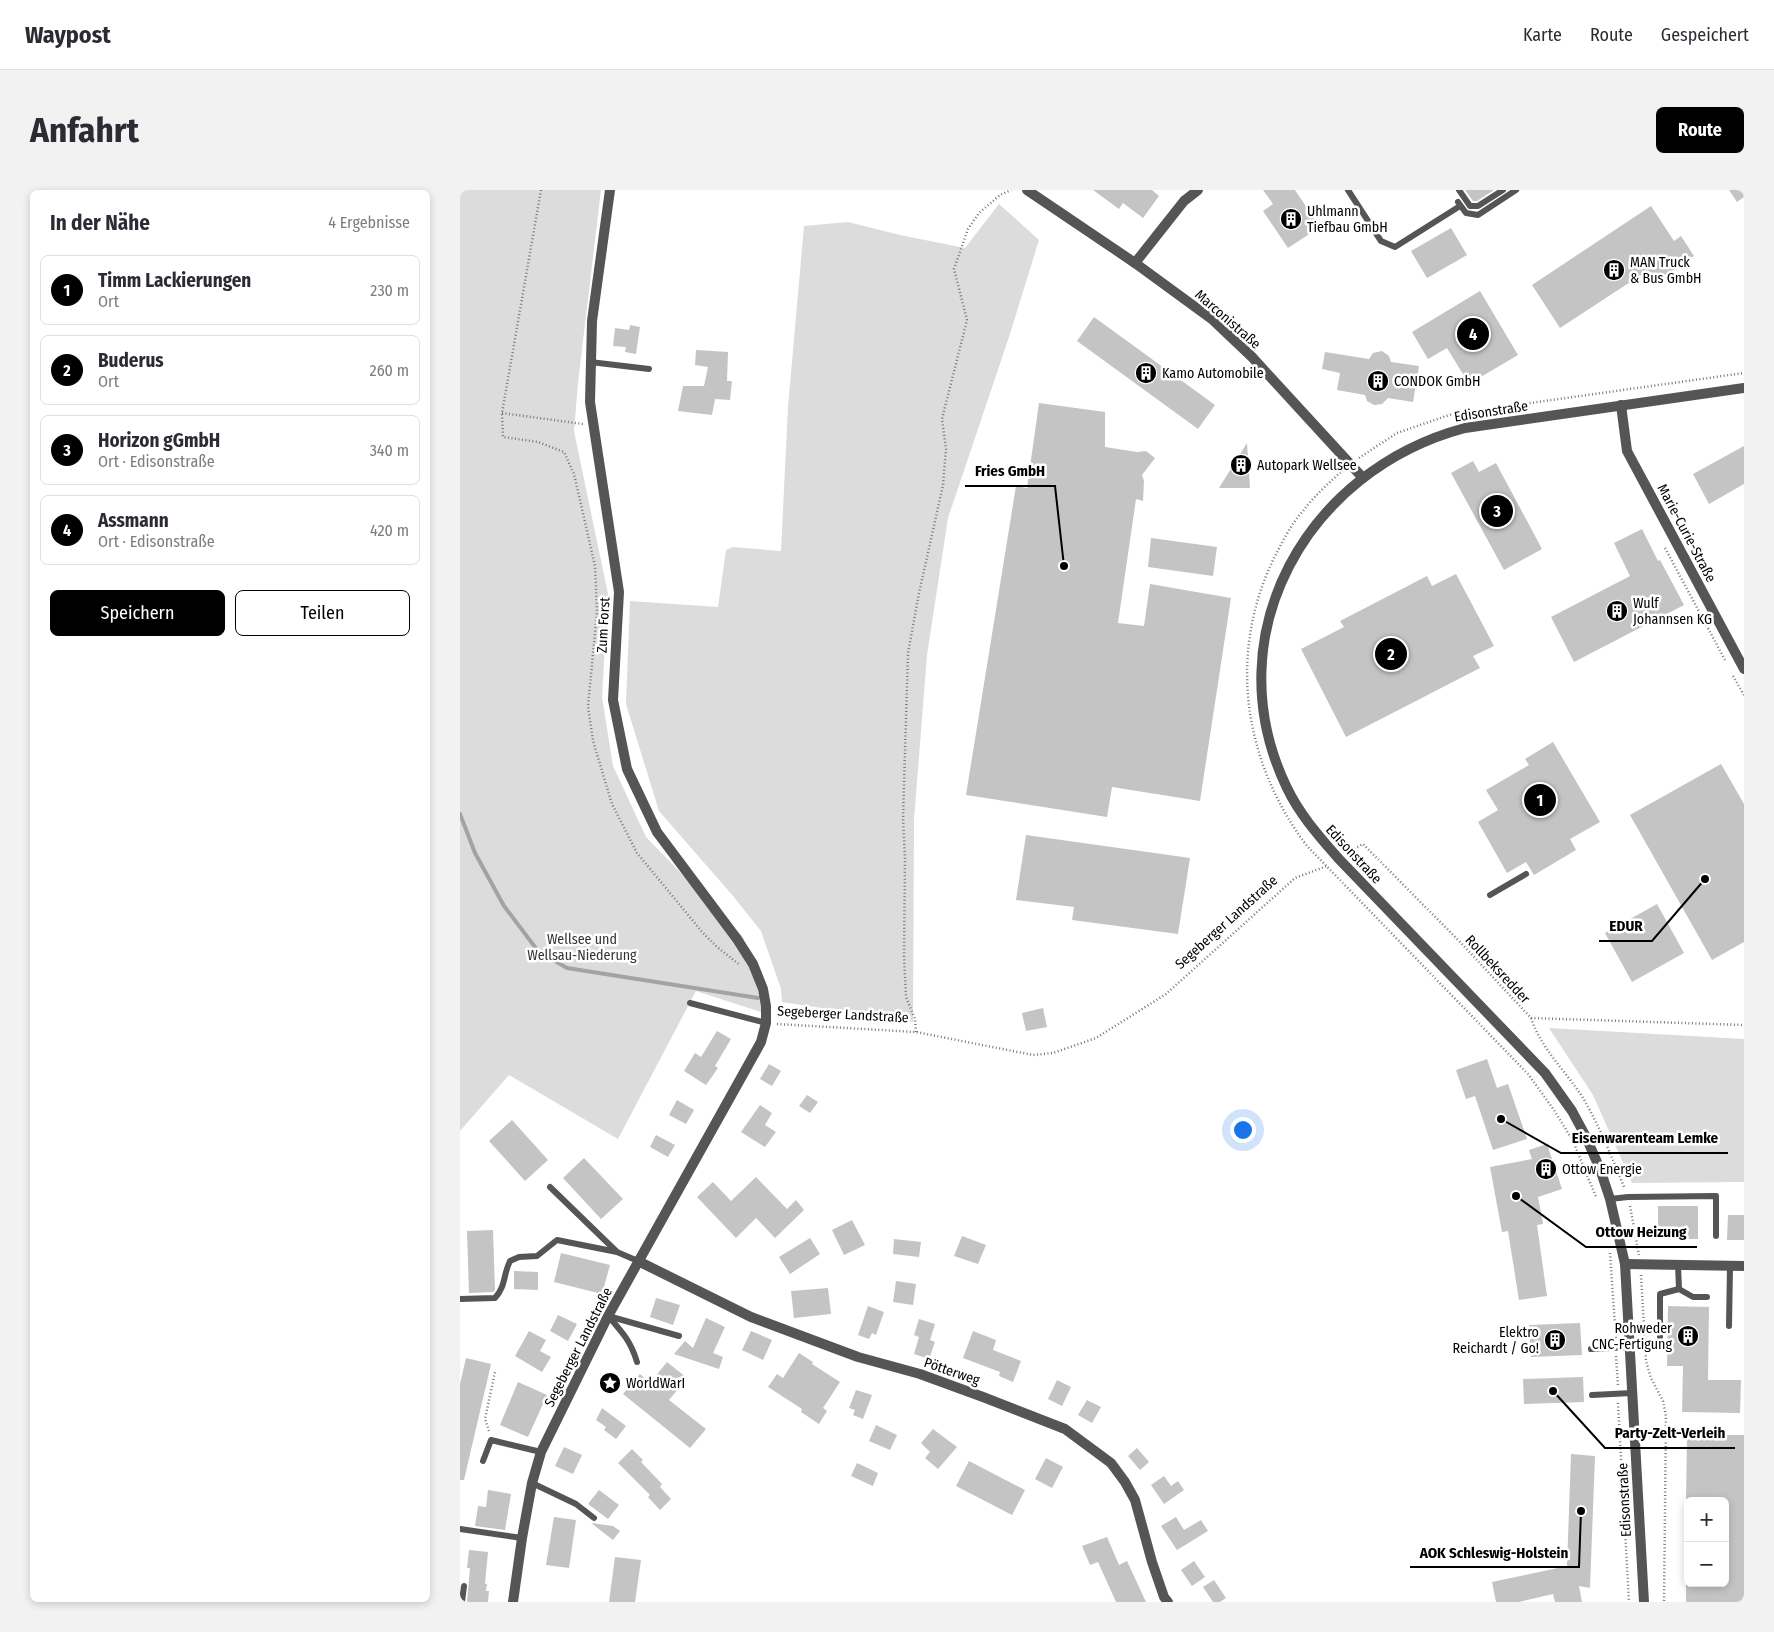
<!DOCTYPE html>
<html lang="de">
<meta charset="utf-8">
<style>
body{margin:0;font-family:"Fira Sans Condensed",sans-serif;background:#f2f2f3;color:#2b2b33}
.controls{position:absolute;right:15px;bottom:15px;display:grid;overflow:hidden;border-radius:8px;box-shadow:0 2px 8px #0003}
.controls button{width:45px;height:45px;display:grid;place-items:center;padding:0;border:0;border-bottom:1px solid #e1e1e2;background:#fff;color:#2b2b33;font:25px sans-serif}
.you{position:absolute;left:782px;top:939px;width:18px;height:18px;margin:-12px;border:4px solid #fff;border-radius:50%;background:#1a73e8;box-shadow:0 0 0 8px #1a73e833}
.badge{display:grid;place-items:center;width:32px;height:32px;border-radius:50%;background:#000;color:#fff;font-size:16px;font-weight:700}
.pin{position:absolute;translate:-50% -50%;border:2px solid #fff;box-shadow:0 1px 5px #0006}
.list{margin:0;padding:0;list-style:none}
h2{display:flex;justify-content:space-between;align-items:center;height:65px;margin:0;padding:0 20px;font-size:21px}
h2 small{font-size:16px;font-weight:400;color:#7c7c81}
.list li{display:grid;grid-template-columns:32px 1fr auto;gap:15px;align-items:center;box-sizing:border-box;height:70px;margin:0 10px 10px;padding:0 10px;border:1px solid #e1e1e2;border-radius:8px}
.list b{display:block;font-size:19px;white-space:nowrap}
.list p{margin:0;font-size:16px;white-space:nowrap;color:#7c7c81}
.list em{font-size:16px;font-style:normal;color:#7c7c81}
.actions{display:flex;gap:10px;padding:15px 20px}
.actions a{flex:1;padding:11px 0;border:1px solid #000;border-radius:8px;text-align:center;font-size:18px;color:#000}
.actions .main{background:#000;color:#fff}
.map{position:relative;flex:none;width:1284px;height:1412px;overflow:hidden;border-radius:8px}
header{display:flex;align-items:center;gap:30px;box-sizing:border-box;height:70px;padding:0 25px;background:#fff;border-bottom:1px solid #e1e1e2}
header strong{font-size:24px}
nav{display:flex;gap:28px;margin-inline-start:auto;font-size:18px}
.intro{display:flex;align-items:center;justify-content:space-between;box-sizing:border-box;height:120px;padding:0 30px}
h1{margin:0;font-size:35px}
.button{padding:12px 22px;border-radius:8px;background:#000;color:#fff;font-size:18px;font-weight:700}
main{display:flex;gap:30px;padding:0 30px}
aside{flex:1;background:#fff;border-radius:8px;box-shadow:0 2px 8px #0003}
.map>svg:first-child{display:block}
</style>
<header>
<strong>Waypost</strong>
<nav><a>Karte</a><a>Route</a><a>Gespeichert</a></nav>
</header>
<div class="intro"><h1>Anfahrt</h1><a class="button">Route</a></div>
<main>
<aside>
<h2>In der Nähe<small>4 Ergebnisse</small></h2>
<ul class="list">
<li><span class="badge">1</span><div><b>Timm Lackierungen</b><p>Ort</p></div><em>230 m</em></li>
<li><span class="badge">2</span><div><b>Buderus</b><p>Ort</p></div><em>260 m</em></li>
<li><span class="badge">3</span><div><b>Horizon gGmbH</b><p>Ort · Edisonstraße</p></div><em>340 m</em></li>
<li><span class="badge">4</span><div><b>Assmann</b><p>Ort · Edisonstraße</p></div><em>420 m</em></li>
</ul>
<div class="actions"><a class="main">Speichern</a><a>Teilen</a></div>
</aside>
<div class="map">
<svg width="1284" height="1412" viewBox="0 0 1284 1412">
<rect width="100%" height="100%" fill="#fff"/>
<g fill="#dcdcdc">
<polygon points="0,0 141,0 118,193 114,241 148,404 142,507 153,576 186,647 283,747 304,823 236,801 158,949 49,885 0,941"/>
<polygon points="539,14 579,50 549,147 488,328 467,465 454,630 453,832 322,812 321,799 301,741 273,706 199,621 166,514 170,411 258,417 266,360 273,357 321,361 328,217 344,36 388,32 440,45 505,58"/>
<polygon points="1089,838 1284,849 1284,992 1172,993 1133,905"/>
</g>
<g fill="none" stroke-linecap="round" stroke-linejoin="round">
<polyline stroke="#a3a3a3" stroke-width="4" points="0,624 15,663 44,716 78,761 107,778 298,808"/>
</g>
<g fill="#c4c4c4">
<polygon points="633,0 692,0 699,6 683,28 663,13 659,19"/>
<polygon points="803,0 835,0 860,37 828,58 803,21 813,14"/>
<polygon points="1005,0 1034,0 1017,11 1013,11"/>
<polygon points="1269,0 1284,0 1284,7 1277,12"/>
<polygon points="1191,16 1214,51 1221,46 1234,66 1192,95 1184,83 1100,138 1072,95"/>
<polygon points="991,38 1007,65 967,88 951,61"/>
<polygon points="1020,101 1058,165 1009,194 987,158 968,169 952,142"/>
<polygon points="634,127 755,215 738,239 617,151"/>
<polygon points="170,135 180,137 176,164 165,162 166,157 153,156 155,138 169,140"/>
<polygon points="236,160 268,162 267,191 272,191 270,210 255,209 252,225 218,221 223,196 244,196 248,177 235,175"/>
<polygon points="922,161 929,166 931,172 959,176 953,212 928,208 922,214 914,215 907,211 905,205 877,200 880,183 862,179 865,162 909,169 913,163"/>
<polygon points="579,213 645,222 645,257 677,262 686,261 695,268 682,285 684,291 683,311 676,309 658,433 684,436 690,394 771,408 740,611 652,597 647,627 506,605 556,296 567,298"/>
<polygon points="787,253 790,298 759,298"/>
<polygon points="1284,256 1284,294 1249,314 1233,284"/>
<polygon points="1013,271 1019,282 1036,273 1082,359 1044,380 991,283"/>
<polygon points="1182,339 1198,371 1200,370 1224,415 1114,472 1091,427 1170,386 1154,353"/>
<polygon points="691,348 757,357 753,386 688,377"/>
<polygon points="996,384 1034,456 1013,466 1020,478 886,547 841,459 884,437 880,431 967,386 972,396"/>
<polygon points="1093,552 1140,632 1110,649 1116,660 1074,685 1066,672 1047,683 1018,632 1038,620 1026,600 1069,575 1065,569"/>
<polygon points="1261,574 1284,614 1284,752 1252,770 1170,625"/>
<polygon points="566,645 730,668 718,744 612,730 614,717 556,710"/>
<polygon points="1197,714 1224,763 1172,792 1145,743"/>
<polygon points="583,818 587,837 566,841 562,823"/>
<polygon points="257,841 271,849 255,876 258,878 246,895 224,881 235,863 241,867"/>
<polygon points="1027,869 1037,898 1048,894 1067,949 1033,960 1015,906 1006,909 996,880"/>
<polygon points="309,874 321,881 312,896 300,889"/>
<polygon points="347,905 358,912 350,923 339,916"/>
<polygon points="217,910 234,920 226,934 209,925"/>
<polygon points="300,915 312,923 305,935 316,942 305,957 281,942"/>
<polygon points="52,930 88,970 65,991 29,951"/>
<polygon points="196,945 215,955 208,967 190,957"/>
<polygon points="1087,954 1102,999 1078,1007 1083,1034 1077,1035 1087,1106 1059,1110 1048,1041 1042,1042 1030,977 1072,969 1069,960"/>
<polygon points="124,968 163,1009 141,1029 103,988"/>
<polygon points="296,987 327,1019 336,1010 344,1020 315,1048 296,1028 276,1048 237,1007 253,992 271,1011"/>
<rect x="1198" y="1016" width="40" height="33"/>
<polygon points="1268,1025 1284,1025 1284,1050 1267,1050"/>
<polygon points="392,1030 405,1055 384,1065 372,1040"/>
<polygon points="33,1040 35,1100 33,1102 9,1103 7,1041"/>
<polygon points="502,1046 526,1055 518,1074 494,1066"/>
<polygon points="350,1048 360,1064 330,1084 319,1067"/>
<polygon points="434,1049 461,1052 459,1067 433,1064"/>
<polygon points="101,1063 150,1075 142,1104 94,1092"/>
<polygon points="54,1081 78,1082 78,1100 54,1099"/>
<polygon points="436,1091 456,1094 453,1115 433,1112"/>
<polygon points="368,1098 371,1124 334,1128 331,1101"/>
<polygon points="196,1108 220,1115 213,1135 190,1127"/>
<polygon points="408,1116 424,1122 416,1145 412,1143 409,1149 398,1145"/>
<polygon points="1208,1116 1249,1117 1248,1190 1281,1190 1280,1223 1222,1222 1223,1176 1207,1176"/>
<polygon points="98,1125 117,1134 108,1151 90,1141"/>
<polygon points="246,1128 265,1137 253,1163 263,1167 259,1179 214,1164 225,1151 233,1158"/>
<polygon points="459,1129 475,1134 470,1150 475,1152 469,1169 454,1164 459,1147 454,1145"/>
<polygon points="1120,1133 1122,1165 1071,1167 1069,1135"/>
<polygon points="69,1141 86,1150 80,1161 91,1167 82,1182 55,1166"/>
<polygon points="291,1141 312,1150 303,1170 282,1160"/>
<polygon points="513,1141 536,1150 533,1160 561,1171 553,1192 539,1186 540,1182 503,1168"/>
<polygon points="339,1163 353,1172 352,1174 380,1192 363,1218 367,1221 359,1234 341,1222 342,1219 308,1197 317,1184 323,1188"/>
<polygon points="6,1168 31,1174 4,1290 0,1290 0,1194"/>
<polygon points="207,1172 227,1188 209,1210 246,1239 230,1258 163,1204 180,1184 190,1193"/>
<polygon points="1123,1187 1124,1212 1064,1214 1063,1189"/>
<polygon points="597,1190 611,1197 602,1216 588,1209"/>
<polygon points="58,1192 87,1205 68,1247 40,1235"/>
<polygon points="396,1200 412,1205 403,1229 393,1225 395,1220 389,1218"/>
<polygon points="627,1210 641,1217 632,1233 618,1225"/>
<polygon points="142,1218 166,1236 156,1249 144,1240 146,1237 136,1230"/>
<polygon points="416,1235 437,1245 430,1260 409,1251"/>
<polygon points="473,1239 497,1257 478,1279 465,1268 470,1262 461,1253"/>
<polygon points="1227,1245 1284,1245 1284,1412 1226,1412 1226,1393 1265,1393 1265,1311 1226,1311"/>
<polygon points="104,1257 122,1265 113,1284 95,1276"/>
<polygon points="677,1258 689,1272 680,1280 668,1266"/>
<polygon points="172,1259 183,1270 181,1272 202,1294 200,1297 211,1309 200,1320 188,1307 190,1305 158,1273"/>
<polygon points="1111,1264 1135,1266 1130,1398 1119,1396 1122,1412 1095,1412 1093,1404 1059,1412 1036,1412 1032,1392 1107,1376"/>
<polygon points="586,1268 603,1277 592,1298 575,1289"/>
<polygon points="509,1271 565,1300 552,1325 496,1296"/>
<polygon points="397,1273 418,1283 413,1296 391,1286"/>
<polygon points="704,1286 711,1296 718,1291 724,1300 704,1314 691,1295"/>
<polygon points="28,1300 51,1304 45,1340 15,1336 18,1316 26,1317"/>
<polygon points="139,1300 159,1315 148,1329 128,1314"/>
<polygon points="94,1327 116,1330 109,1378 86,1375"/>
<polygon points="716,1327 724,1340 741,1330 748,1341 717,1360 701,1336"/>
<polygon points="131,1333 153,1336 160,1341 153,1350"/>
<polygon points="647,1347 659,1375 667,1371 686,1412 656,1412 638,1372 630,1375 622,1356"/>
<polygon points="9,1360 28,1362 25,1394 27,1394 26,1401 29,1401 28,1412 7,1412 10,1378 7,1378"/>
<polygon points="155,1367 181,1370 175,1412 149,1412"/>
<polygon points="734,1371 745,1387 732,1396 721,1380"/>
<polygon points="754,1390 766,1408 760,1412 753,1412 743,1397"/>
</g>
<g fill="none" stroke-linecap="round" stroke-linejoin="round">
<g stroke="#777" stroke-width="2.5" stroke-dasharray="1 2.5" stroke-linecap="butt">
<polyline points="81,0 42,223 43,247 78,252 104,262 114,284 135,376 137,422 128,516 133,551 152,614 177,663 243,743 257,757 280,775"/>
<polyline points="42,223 123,234"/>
<polyline points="899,268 937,243 992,224 1284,183"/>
<path d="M883,280C869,293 854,306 843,321C831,334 823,351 815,366C767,463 783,571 847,656L1068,884L1094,920L1113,951L1136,1007"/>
<polyline points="1205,358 1265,470"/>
<polyline points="1273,486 1284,505"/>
<path d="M888,662L903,654L1001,753L1071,828C1081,859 1106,881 1123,908C1140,937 1152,968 1165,999"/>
<polyline points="1071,828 1284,835"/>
<polyline points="317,834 456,842 573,865 593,863 636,848 706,804 835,688 867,676"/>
<polyline points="456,842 455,829 446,807 444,766 445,669 443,627 448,463 459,403 483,295 486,259 482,229 507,130 494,79 508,39 519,23 540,5 551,0"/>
<polyline points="1170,1016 1179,1065"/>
<polyline points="1150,1063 1156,1150"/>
<polyline points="1181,1085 1186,1171 1191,1188 1203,1211 1206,1226 1204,1412"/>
<polyline points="1156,1166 1158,1195"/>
<polyline points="1158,1213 1169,1412"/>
<polyline points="29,1241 25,1229 35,1182"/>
</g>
<g stroke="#555" stroke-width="6">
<polyline points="888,0 921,51 935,57 1000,16"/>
<polyline points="999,0 1010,16 1018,16 1043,0"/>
<polyline points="998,12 1006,23 1018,25 1056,0"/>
<polyline points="130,172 189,179"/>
<polyline points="1030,705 1066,684"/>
<polyline points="230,813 306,833"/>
<polyline points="90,997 156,1061"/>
<polyline points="1150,1009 1168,1007 1256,1006 1256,1046"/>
<polyline points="1219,1099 1233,1107 1247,1107"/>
<path d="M0,1109L35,1108C46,1096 43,1085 50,1071L59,1067L77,1066L97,1050L157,1062L178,1071"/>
<polyline points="148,1126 219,1146"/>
<path d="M149,1127C163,1143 171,1152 177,1172"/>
<polyline points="1269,1136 1270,1076"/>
<polyline points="1200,1147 1200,1104 1219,1099 1218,1075"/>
<polyline points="1131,1159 1170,1157"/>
<polyline points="1132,1205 1172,1203"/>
<polyline points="23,1271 31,1250 81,1262"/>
<polyline points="72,1293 116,1314 134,1328"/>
<polyline points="0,1339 62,1348"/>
<polyline points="2,1412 4,1396"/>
</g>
<g stroke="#555" stroke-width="10">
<polyline points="567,0 675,73 753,130 792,167 903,288"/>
<polyline points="675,73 724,11 738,0"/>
<polyline points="1161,215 1167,261 1284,479"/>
<polyline points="178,1071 291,1127 398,1167 460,1184 523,1207 605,1239 651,1273 665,1292 675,1310 692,1372 704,1407 708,1412"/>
<polyline points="1165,1074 1284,1076"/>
<polyline points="53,1412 62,1348 72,1293 81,1262 148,1126 301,852 306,833 306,816 303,799 293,774 277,749 197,642 167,579 153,510 159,402 130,212 132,131 150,0"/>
</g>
<path stroke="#555" stroke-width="10" d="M1184,1412L1165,1074L1150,1009L1140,979L1126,947L1112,921L1085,883L878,668C859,646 840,625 827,598C753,445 847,280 1005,238L1284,198"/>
</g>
<defs>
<g id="building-disc" transform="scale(1.125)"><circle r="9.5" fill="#000" stroke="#fff"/><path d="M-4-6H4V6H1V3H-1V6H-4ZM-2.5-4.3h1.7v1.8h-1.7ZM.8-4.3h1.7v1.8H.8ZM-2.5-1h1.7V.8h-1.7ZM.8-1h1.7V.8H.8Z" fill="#fff"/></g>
<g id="sight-disc" transform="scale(1.125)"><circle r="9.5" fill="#000" stroke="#fff"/><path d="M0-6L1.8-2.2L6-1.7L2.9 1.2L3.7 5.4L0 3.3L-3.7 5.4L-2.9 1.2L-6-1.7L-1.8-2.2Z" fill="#fff"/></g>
</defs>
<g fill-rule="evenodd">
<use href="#building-disc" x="831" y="29"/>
<use href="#building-disc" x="1154" y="80"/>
<use href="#building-disc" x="686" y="183"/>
<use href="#building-disc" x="918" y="191"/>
<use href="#building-disc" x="781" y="275"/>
<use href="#building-disc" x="1157" y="421"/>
<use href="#building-disc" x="1086" y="979"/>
<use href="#building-disc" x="1228" y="1146"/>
<use href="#building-disc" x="1095" y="1150"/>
<use href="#sight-disc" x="150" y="1193"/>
</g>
<g text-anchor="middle" stroke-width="5" stroke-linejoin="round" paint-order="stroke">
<g font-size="14" fill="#000" stroke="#fff" text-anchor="start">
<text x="847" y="26">Uhlmann<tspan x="847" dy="16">Tiefbau GmbH</tspan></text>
<text x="1170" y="77">MAN Truck<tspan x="1170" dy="16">&amp; Bus GmbH</tspan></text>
<text x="702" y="188">Kamo Automobile</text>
<text x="934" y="196">CONDOK GmbH</text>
<text x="797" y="280">Autopark Wellsee</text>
<text x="1173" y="418">Wulf<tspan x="1173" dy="16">Johannsen KG</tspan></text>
<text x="1102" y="984">Ottow Energie</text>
<text x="1212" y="1143" text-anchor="end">Rohweder<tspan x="1212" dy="16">CNC-Fertigung</tspan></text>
<text x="1079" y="1147" text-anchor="end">Elektro<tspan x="1079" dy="16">Reichardt / Go!</tspan></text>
<text x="166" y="1198">WorldWarI</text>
</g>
<g font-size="14" fill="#000" stroke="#fff">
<text transform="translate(768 129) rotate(41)" y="5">Marconistraße</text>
<text transform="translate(1031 221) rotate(-9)" y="5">Edisonstraße</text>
<text transform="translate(1227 343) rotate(62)" y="5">Marie-Curie-Straße</text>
<text transform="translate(143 435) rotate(-87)" y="5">Zum Forst</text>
<text transform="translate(894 664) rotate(47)" y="5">Edisonstraße</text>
<text transform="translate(766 732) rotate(-42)" y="5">Segeberger Landstraße</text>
<text transform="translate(1038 779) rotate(47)" y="5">Rollbeksredder</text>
<text transform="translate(383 824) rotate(3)" y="5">Segeberger Landstraße</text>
<text transform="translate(118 1157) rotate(-63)" y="5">Segeberger Landstraße</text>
<text transform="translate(492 1181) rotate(19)" y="5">Pötterweg</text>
<text transform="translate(1164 1310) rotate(-93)" y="5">Edisonstraße</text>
</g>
<g font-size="14" fill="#333" stroke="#fff">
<text x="122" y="754">Wellsee und<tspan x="122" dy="16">Wellsau-Niederung</tspan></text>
</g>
</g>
<path fill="none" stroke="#000" stroke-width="2" d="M604 376L595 296H505M1245 689L1192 751H1139M1041 929L1101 963H1268M1056 1006L1126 1057H1237M1093 1201L1145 1258H1275M1121 1321L1119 1377H950"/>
<g fill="#000" stroke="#fff" stroke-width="2">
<circle cx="604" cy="376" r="5"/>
<circle cx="1245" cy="689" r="5"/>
<circle cx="1041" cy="929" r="5"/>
<circle cx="1056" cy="1006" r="5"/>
<circle cx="1093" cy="1201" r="5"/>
<circle cx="1121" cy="1321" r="5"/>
</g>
<g font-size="15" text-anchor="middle" font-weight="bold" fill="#000" stroke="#fff" stroke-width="5" stroke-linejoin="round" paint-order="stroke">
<text x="550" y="286">Fries GmbH</text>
<text x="1166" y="741">EDUR</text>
<text x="1185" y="953">Eisenwarenteam Lemke</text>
<text x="1181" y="1047">Ottow Heizung</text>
<text x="1210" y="1248">Party-Zelt-Verleih</text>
<text x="1034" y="1368">AOK Schleswig-Holstein</text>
</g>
</svg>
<div class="controls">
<button>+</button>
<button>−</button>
</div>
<div class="you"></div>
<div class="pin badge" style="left:1080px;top:610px">1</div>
<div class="pin badge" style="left:931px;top:464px">2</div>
<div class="pin badge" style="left:1037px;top:321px">3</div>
<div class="pin badge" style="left:1013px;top:144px">4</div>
</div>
</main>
